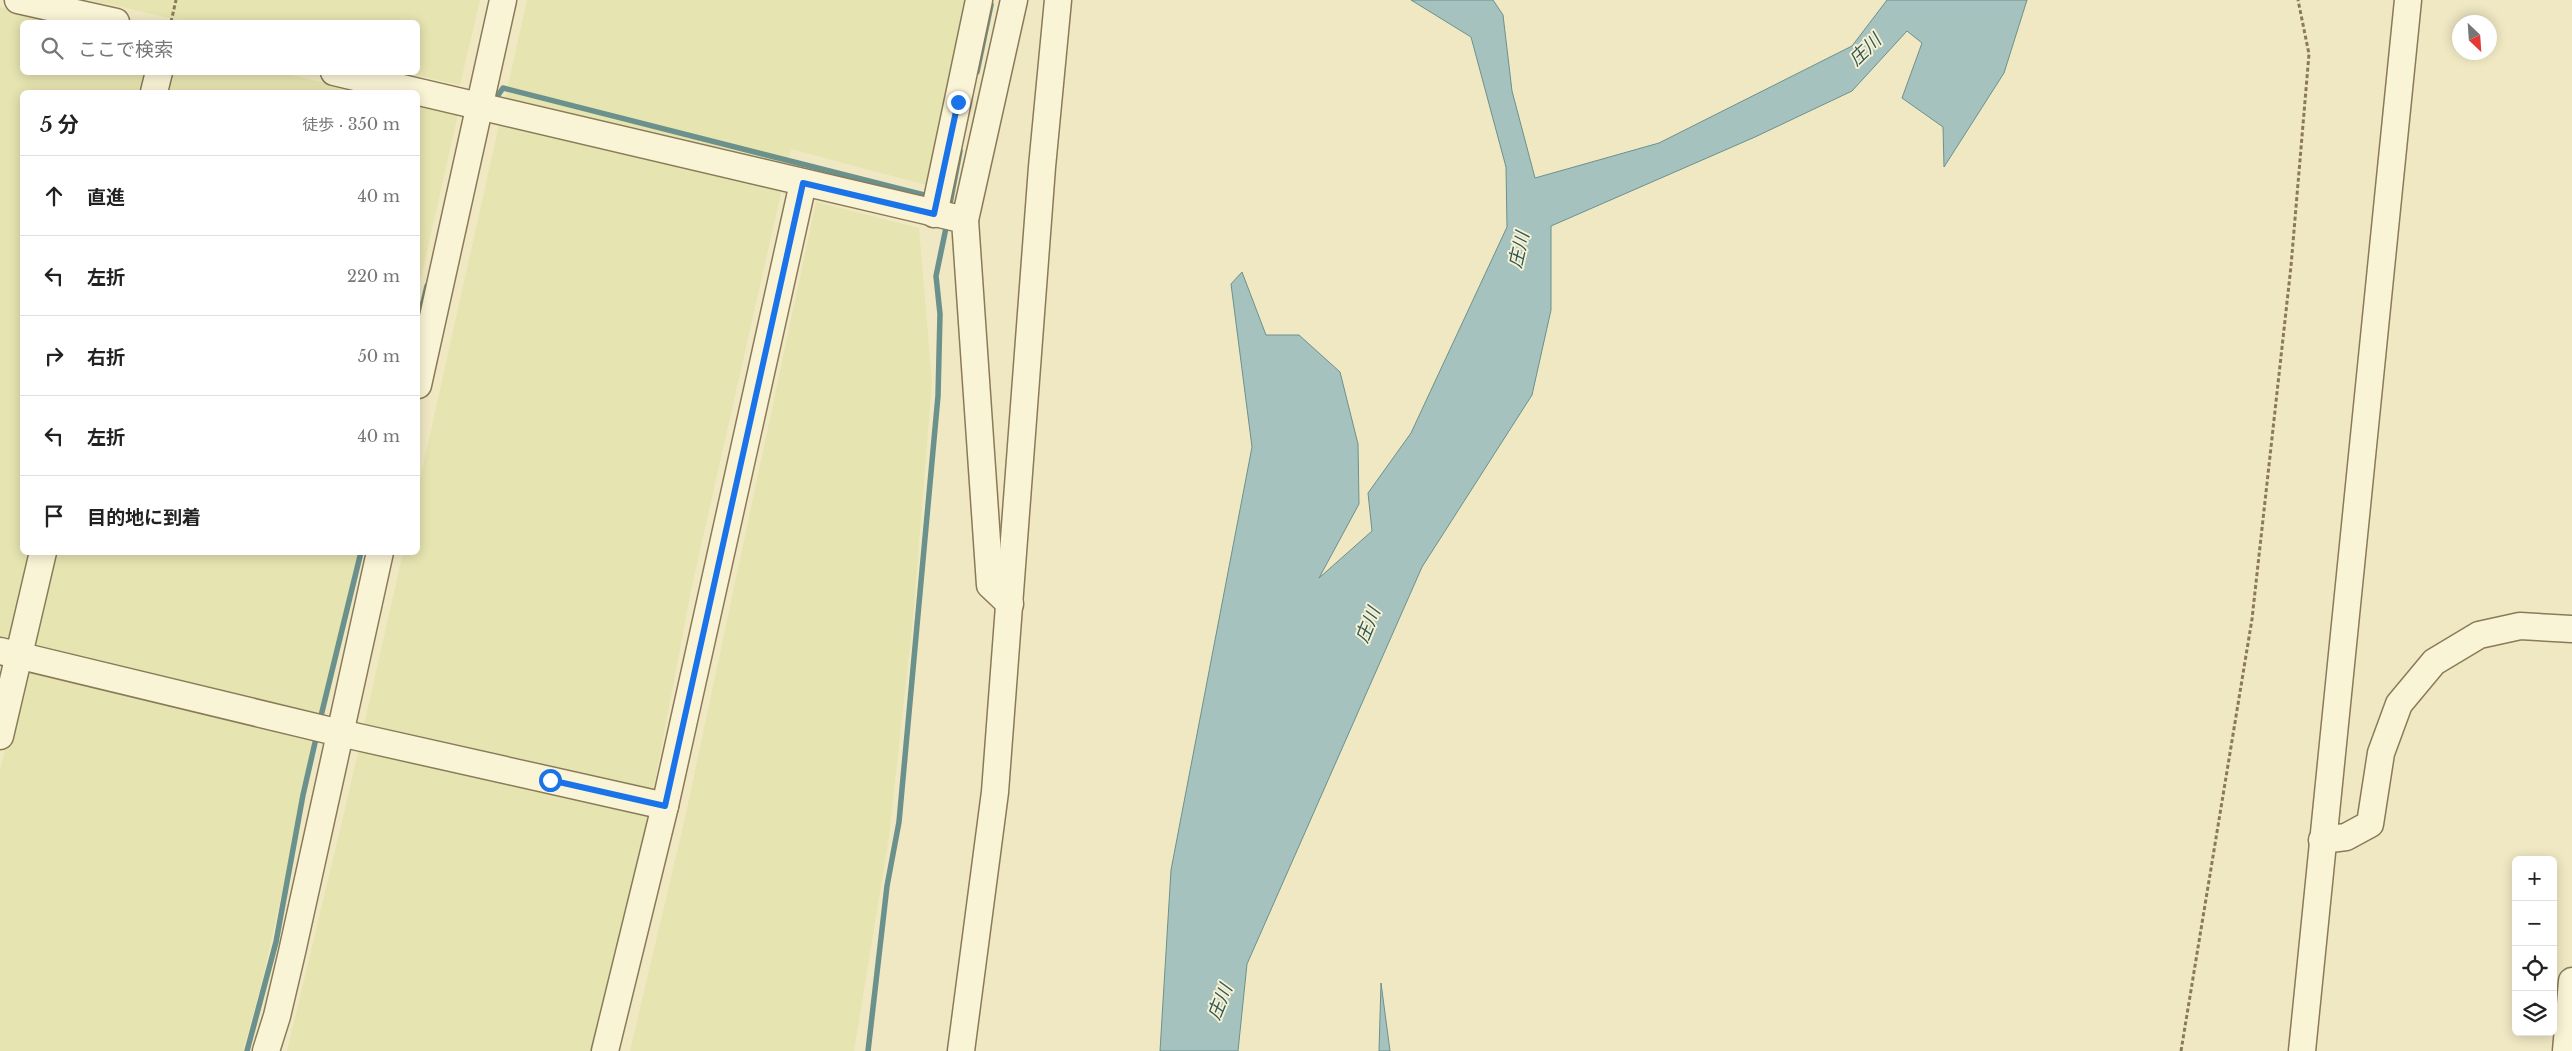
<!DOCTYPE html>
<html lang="ja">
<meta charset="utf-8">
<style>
body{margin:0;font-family:"Libre Baskerville","Noto Sans JP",serif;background:#f2f2f2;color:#222}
.controls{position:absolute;right:15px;bottom:15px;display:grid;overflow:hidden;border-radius:8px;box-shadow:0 2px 12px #0003}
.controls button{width:45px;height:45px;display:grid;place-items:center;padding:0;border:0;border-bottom:1px solid #e0e0e0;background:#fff;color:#222;font:25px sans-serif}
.compass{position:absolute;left:2452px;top:15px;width:45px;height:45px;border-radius:50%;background:#fff;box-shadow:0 2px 12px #0003;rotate:155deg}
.stop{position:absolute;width:15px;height:15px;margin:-11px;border:4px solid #1a73e8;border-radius:50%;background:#fff}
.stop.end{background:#1a73e8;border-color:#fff;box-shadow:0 1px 5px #0008}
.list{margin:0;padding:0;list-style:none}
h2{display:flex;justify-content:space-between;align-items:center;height:65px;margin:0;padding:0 20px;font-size:21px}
h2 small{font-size:16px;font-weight:400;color:#767676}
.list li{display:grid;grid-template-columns:32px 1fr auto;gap:15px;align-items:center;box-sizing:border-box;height:80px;padding:0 20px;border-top:1px solid #e0e0e0}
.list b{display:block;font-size:19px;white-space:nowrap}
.list em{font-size:16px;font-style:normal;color:#767676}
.icon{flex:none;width:28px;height:28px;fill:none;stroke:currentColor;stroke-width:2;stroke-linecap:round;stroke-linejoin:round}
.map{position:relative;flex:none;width:2572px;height:1051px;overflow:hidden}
.search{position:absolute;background:#fff;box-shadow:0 2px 12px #0003;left:20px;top:20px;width:400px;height:55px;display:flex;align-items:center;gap:12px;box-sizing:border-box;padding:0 18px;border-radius:8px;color:#767676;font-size:19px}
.panel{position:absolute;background:#fff;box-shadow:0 2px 12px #0003;left:20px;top:90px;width:400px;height:465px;border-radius:8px}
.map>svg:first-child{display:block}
</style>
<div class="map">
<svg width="2572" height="1051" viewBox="0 0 2572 1051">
<rect width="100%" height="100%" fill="#f0e8c3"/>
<g fill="#e6e4b0">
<polygon points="89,0 480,0 460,85 407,73 418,72 418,22 188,22"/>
<polygon points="527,0 964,0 926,185 791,149 691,590 647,824 594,1051 287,1051 345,809 403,553 418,552 418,488"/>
<polygon points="0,7 66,22 22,22 22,72 146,73 141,92 22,92 22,552 32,553 11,640 0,637"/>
<polygon points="163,72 281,73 366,92 159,92"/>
<polygon points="418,105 458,114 418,292"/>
<polygon points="816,202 919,228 932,382 913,618 889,837 854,1051 630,1051 685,818"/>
<polygon points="51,553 359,553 261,985 243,1051 0,1051 0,770"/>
</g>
<g fill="#a5c2be" stroke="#6b918d">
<polygon points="1411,0 1493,0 1503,15 1512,91 1535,178 1659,143 1852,46 1887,0 2027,0 2004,73 1944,167 1943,127 1902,98 1922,43 1907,31 1852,91 1755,137 1551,226 1551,310 1532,395 1422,567 1247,964 1238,1051 1160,1051 1171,870 1252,447 1231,284 1242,272 1266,335 1299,335 1340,372 1358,444 1359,504 1319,578 1372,531 1368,493 1411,433 1507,227 1506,167 1471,37"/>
<polygon points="1381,983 1390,1051 1379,1051"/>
</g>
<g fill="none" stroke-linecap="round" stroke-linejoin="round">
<g stroke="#6b918d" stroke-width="5.5">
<polyline points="977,72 991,5"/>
<polyline points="494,101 503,88 932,197"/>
<polyline points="949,209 960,151"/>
<polyline points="418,323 427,286"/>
<polyline points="320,720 361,552"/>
<polyline points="247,1051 276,942 303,795 317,734"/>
<polyline points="868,1051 887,886 899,822 938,396 940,314 936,276 947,223"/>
</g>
<g stroke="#8a7a59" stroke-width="29">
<g id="minor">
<polyline points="18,0 116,22"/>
<polyline points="334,72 965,220 990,585 1010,604"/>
<polyline points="154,92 159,72"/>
<polyline points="934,214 979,0"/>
<polyline points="965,220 1014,0"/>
<polyline points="418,385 503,0"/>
<polyline points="0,651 340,733 665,806"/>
<polyline points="0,736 43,552"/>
<polyline points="2322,840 2346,837 2370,824 2381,753 2399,704 2434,662 2479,635 2520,626 2572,629"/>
<polyline points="266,1051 277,1016 292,952 380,552"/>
<polyline points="605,1051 665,806 803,183"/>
<polyline points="961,1051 995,792 1042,167 1058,0"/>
<polyline points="2302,1051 2408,0"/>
<polyline points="2566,1051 2572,981"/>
</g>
</g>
<g stroke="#8a7a59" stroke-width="3" stroke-dasharray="4 2.5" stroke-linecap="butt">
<polyline points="171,22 176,0"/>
<polyline points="2181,1051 2252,619 2291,266 2309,54 2298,0"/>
</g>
<use href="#minor" stroke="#faf4d6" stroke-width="26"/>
</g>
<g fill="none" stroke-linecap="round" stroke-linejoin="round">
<polyline stroke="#1a73e8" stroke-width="6" points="550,780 665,806 803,183 934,214 958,102"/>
</g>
<g text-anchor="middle" stroke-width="4" stroke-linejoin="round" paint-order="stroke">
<g font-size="18" font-style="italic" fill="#2c575a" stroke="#f7f1d2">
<text transform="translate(1865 50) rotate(-44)" y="6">庄川</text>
<text transform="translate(1519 250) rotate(-77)" y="6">庄川</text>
<text transform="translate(1368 625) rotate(-68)" y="6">庄川</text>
<text transform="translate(1220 1002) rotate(-68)" y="6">庄川</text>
</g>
</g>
</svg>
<div class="controls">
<button>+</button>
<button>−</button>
<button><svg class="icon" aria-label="locate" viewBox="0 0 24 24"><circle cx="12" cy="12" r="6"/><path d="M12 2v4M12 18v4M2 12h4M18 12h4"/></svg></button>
<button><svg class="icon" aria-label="layers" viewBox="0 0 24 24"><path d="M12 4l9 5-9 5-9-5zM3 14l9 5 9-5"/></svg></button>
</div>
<svg class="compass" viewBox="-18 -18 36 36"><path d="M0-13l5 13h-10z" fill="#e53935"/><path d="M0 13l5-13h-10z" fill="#767676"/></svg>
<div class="stop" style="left:550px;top:780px"></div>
<div class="stop end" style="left:958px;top:102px"></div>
<div class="search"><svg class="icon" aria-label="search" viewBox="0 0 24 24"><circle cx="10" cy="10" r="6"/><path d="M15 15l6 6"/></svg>ここで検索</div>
<section class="panel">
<h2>5 分<small>徒歩 · 350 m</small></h2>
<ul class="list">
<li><svg class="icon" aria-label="ahead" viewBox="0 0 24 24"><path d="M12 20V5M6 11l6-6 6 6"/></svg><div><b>直進</b></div><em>40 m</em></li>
<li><svg class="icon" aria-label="left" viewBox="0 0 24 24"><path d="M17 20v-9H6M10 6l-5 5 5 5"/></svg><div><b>左折</b></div><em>220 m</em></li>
<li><svg class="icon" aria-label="right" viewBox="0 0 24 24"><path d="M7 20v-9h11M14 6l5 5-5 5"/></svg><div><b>右折</b></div><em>50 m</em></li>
<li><svg class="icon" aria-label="left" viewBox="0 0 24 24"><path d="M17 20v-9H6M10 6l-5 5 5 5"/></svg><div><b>左折</b></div><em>40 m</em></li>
<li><svg class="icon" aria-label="arrive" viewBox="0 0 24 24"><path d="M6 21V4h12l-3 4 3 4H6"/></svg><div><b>目的地に到着</b></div></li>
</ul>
</section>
</div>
